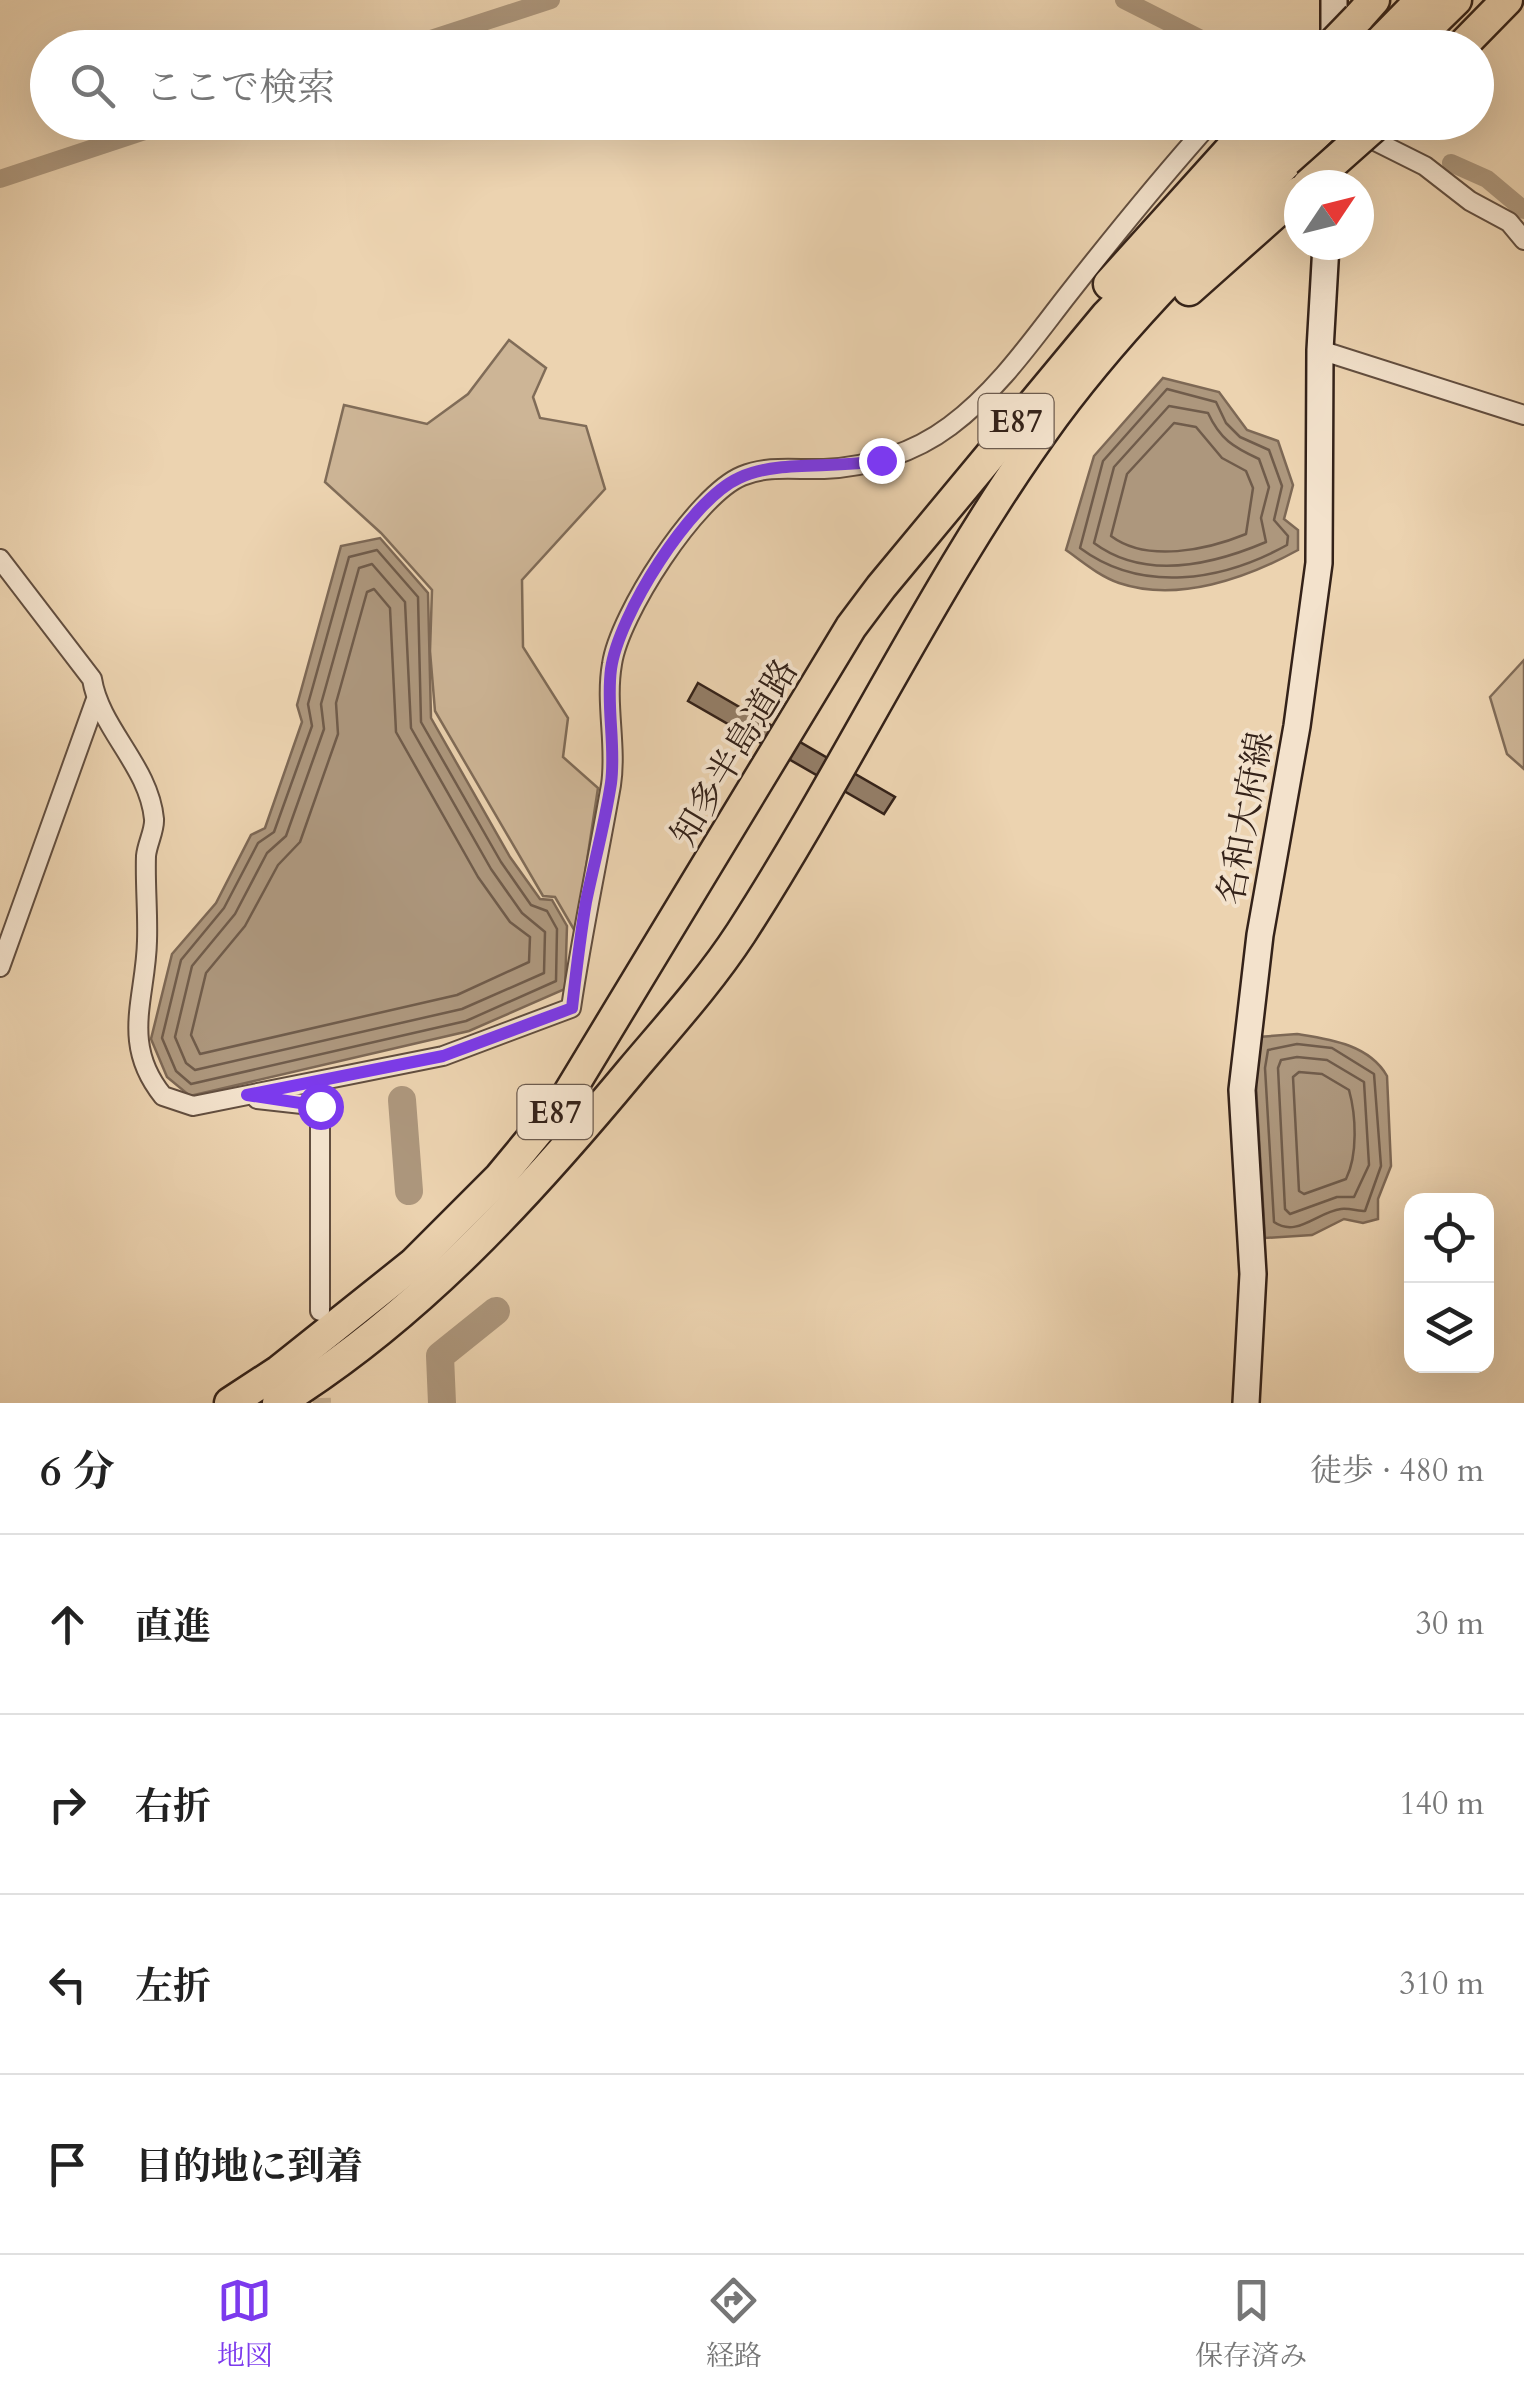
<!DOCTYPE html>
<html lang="ja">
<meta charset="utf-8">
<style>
body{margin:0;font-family:Cardo,"Noto Serif JP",serif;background:#f6f6f6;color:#222}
.controls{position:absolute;right:30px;bottom:30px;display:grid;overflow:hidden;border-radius:20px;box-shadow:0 10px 40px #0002}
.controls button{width:90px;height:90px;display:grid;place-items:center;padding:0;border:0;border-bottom:2px solid #e0e0e0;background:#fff;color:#222;font:50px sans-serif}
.compass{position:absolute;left:1284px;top:170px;width:90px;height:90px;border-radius:50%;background:#fff;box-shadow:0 10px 40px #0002;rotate:55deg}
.stop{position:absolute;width:30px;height:30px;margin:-22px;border:8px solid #7c3aed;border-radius:50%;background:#fff}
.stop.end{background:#7c3aed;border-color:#fff;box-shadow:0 2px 10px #0008}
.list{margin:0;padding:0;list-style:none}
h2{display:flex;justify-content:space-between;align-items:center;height:130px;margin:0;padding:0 40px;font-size:42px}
h2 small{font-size:32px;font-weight:400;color:#767676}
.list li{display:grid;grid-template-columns:65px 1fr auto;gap:30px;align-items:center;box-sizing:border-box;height:180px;padding:0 40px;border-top:2px solid #e0e0e0}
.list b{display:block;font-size:38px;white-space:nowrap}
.list em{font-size:32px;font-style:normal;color:#767676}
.icon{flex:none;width:55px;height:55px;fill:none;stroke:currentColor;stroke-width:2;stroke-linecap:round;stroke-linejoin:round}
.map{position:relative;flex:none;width:1524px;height:1403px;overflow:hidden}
.search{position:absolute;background:#fff;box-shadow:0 10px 40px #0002;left:30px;right:30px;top:30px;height:110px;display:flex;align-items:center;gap:25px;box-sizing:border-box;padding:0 35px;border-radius:55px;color:#767676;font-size:38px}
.sheet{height:850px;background:#fff}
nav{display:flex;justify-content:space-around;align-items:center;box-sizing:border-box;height:140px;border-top:2px solid #e0e0e0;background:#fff;font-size:28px;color:#767676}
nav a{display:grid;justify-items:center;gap:5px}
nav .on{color:#7c3aed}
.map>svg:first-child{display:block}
</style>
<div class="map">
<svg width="1524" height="1403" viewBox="0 0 1524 1403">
<rect width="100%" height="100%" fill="#ecd3b0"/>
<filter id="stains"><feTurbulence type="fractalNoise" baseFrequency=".002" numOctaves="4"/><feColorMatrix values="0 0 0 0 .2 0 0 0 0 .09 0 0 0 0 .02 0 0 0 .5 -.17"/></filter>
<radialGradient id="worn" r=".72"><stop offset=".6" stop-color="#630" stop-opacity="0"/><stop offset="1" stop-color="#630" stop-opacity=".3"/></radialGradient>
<g fill="#cdb596" stroke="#806c58" stroke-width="2.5">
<polygon points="509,340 546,368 533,397 540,418 586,426 605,489 522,580 523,647 568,718 563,757 598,788 576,933 555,897 543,896 435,711 430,651 432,590 381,533 325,482 344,405 427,424 468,394"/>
<polygon points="1524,660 1524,769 1507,754 1490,697"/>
</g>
<g fill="#ad977d" stroke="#7d6855" stroke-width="2.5">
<path d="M1163,378L1219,392L1247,430L1278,441L1293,485L1284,519L1298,530V550C1247,578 1178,603 1119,583C1099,576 1083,562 1066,550L1094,456Z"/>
<polygon points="380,538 428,593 431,718 510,857 540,899 552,900 567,926 565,989 469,1031 190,1096 167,1077 151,1039 172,954 216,903 251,835 265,828 302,722 297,705 341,546"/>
<path d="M1297,1034C1328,1039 1369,1044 1387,1076L1391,1166L1378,1199V1219L1363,1223L1344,1219L1312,1235L1265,1238L1255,1068L1258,1037Z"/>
</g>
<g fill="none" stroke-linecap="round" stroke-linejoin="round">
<g stroke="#705c4b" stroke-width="2.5">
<path d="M1167,389L1216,402L1226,423L1240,437L1269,450L1282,486L1274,520L1288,536L1287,545C1222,581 1142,594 1080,548L1103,461Z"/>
<path d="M1169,406L1208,413C1220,439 1233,447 1259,459L1269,487L1261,518L1266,542C1212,565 1145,581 1094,543L1114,467Z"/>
<path d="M1174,423L1196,427L1222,458L1246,471L1253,488L1246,534C1207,550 1147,563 1111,536L1127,474Z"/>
<polygon points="377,550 418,597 421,722 501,862 531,905 547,911 557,929 556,981 466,1021 191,1084 176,1071 162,1038 181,960 224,908 258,843 274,832 312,726 308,704 349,557"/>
<polygon points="372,564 405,602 411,728 491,869 522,913 545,932 544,973 462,1009 195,1070 186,1063 175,1037 192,966 235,914 267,853 286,836 324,729 321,704 359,568"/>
<polygon points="374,589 390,608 396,732 478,877 510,922 530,937 529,962 457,995 200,1054 191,1035 206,973 245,926 278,865 300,842 338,734 336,703 367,592"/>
<path d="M1297,1044L1332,1048L1374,1074L1381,1166L1365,1211C1358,1211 1349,1208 1341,1209C1317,1212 1297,1238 1274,1222L1265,1068L1268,1050Z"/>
<polygon points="1297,1057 1327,1060 1364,1082 1369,1165 1354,1197 1337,1197 1290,1214 1285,1209 1278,1068 1281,1060"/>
<path d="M1299,1072L1322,1074L1349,1090C1356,1115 1358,1155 1346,1179L1304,1194L1299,1191L1293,1077Z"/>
</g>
<g stroke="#ad977d" stroke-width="18">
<polyline points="1124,0 1219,48"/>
<polyline points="403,48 551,0"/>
<polyline points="1451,163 1487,179 1524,210"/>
<polyline points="0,179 172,122"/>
</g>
<g stroke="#ad977d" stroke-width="28">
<polyline points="402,1100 409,1191"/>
<polyline points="442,1403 440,1356 496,1311"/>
</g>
</g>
<polygon fill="#947e68" stroke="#342219" stroke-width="2.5" points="698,683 895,797 884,814 688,701"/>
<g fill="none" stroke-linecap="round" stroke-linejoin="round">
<polyline stroke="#c7b092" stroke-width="18" stroke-dasharray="18 9" stroke-linecap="butt" points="321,1371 322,1403"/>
<g stroke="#624e3f" stroke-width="22">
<g id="minor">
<polyline points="1337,122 1425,166 1470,201 1509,222 1524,240"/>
<polyline points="1320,350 1524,415"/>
<path d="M0,559L92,679C100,729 149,766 154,819C155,830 147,844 146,856C145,884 148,913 147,941C146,998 120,1043 163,1096L193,1106L443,1056L571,1008C582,933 598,859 611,785C617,745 605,704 612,664C619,615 696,495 742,476C768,465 796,470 824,469C869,467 914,453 950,426C997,391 1031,342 1066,297C1113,237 1160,179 1211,122"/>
<polyline points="0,967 95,702"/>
<polyline points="257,1099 320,1106 320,1311"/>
</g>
</g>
<g stroke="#342219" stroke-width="30">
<g id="secondary">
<polyline points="1334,48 1334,0"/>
<polyline points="1246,1403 1253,1274 1242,1090 1260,935 1297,726 1319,563 1320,350 1326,245"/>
</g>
</g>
<g stroke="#342219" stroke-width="35">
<g id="motorway">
<polyline points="1358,18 1374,0"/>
<polyline points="1374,48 1421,0"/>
<polyline points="1407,48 1456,0"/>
<polyline points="1460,48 1507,0"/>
<polyline points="1109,284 1255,122"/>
<polyline points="1189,290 1299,192"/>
<polyline points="230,1403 279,1371 413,1264 500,1177 567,1096 851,627 881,587 1106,316 1295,122"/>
<path d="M278,1403C417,1317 528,1195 631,1071C669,1026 709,982 741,933C850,764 935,579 1054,416C1134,308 1233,215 1329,122"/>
</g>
</g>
<use href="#minor" stroke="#f3e2cc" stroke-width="18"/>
<use href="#secondary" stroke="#f3e2cc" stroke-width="25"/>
<use href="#motorway" stroke="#ecd3b0" stroke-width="30"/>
<g stroke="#342219" stroke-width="35" stroke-linecap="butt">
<g id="motorway-bridge">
<polyline points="1329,48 1358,18"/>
<polyline points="1308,185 1379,122"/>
</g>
</g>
<use href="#motorway-bridge" stroke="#ecd3b0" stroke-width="30"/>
</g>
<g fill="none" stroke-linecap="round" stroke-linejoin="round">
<path stroke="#7c3aed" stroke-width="12" d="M320,1106L247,1095L443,1056L572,1008C576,973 580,937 586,902C594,863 605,823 611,783C616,746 606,707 611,669C618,616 690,500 739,478C779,459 836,470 881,460"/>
</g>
<g text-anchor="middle" stroke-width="8" stroke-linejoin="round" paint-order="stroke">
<g fill="#f3e2cc" stroke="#6d5c4f" stroke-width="2.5">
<rect x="978.5" y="394" width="75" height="54" rx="8"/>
<rect x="517.5" y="1085" width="75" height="54" rx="8"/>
</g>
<g font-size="32" font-weight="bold" fill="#342219">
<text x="1016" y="432">E87</text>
<text x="555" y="1123">E87</text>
</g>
<g font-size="35" fill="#342219" stroke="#f3e2cc">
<text transform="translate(734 752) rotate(-59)" y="12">知多半島道路</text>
<text transform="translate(1245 818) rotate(-80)" y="12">名和大府線</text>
</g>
</g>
<rect width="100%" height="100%" filter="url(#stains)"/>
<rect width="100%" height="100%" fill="url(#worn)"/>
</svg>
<div class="controls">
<button><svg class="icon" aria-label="locate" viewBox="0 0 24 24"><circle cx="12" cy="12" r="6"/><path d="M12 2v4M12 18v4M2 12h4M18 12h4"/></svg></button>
<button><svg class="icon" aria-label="layers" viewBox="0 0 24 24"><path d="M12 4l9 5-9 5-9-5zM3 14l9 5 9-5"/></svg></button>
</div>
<svg class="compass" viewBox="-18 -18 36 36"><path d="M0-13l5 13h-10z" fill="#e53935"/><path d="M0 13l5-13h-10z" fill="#767676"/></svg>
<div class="stop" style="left:320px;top:1106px"></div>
<div class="stop end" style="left:881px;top:460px"></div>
<div class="search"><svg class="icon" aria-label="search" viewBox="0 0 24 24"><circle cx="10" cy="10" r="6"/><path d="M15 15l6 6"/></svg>ここで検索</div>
</div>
<section class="sheet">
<h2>6 分<small>徒歩 · 480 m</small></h2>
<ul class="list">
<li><svg class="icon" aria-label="ahead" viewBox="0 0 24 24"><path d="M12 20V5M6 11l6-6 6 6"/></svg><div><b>直進</b></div><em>30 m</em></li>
<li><svg class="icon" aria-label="right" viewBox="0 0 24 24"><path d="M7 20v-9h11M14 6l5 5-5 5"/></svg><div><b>右折</b></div><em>140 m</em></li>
<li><svg class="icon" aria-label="left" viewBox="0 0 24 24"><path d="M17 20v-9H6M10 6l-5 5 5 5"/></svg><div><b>左折</b></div><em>310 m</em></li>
<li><svg class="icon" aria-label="arrive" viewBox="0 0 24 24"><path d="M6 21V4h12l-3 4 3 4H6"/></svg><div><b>目的地に到着</b></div></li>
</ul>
</section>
<nav>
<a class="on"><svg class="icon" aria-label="map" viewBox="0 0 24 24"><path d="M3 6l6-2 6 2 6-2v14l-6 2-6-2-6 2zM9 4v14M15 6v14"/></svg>地図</a>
<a><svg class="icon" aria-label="directions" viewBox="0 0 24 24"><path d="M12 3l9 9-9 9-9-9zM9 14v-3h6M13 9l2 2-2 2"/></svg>経路</a>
<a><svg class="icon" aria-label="saved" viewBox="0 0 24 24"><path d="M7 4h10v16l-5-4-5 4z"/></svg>保存済み</a>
</nav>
